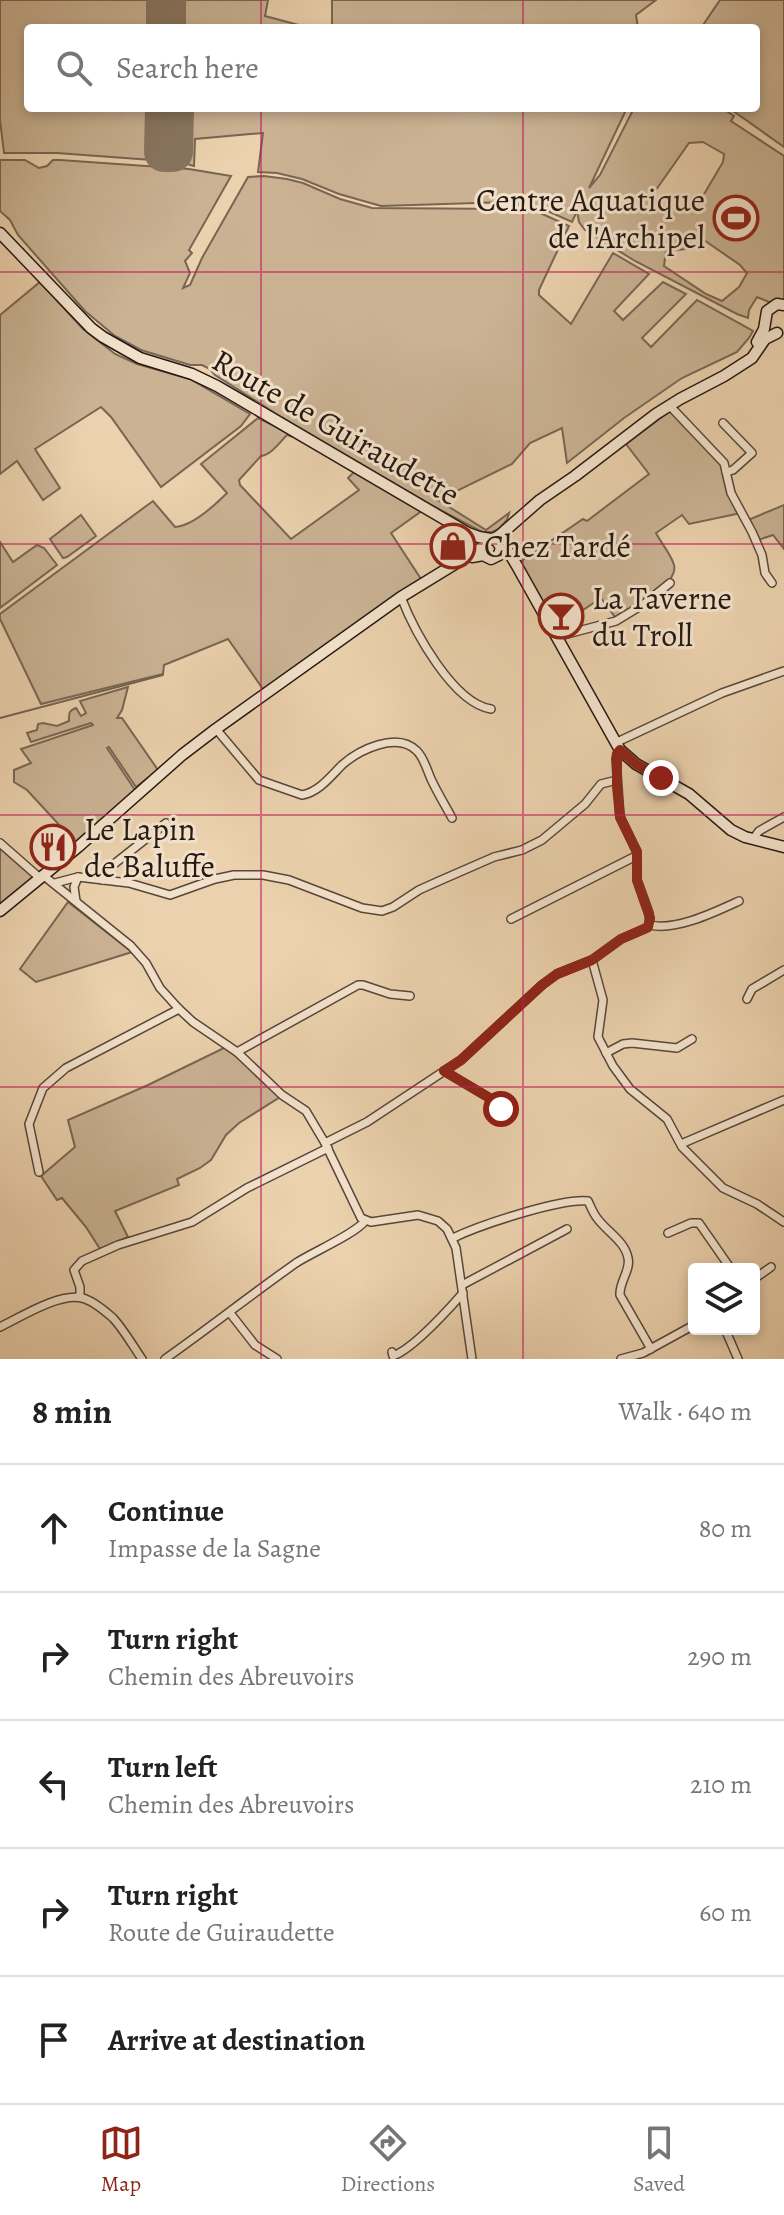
<!DOCTYPE html>
<meta charset="utf-8">
<style>
body{margin:0;font-family:Alegreya,serif;background:#f6f6f6;color:#222}
.controls{position:absolute;right:24px;bottom:24px;display:grid;overflow:hidden;border-radius:8px;box-shadow:0 4px 12px #0003}
.controls button{width:72px;height:72px;display:grid;place-items:center;padding:0;border:0;border-bottom:2px solid #e0e0e0;background:#fff;color:#222;font:40px sans-serif}
.stop{position:absolute;width:24px;height:24px;margin:-18px;border:6px solid #8f2418;border-radius:50%;background:#fff}
.stop.end{background:#8f2418;border-color:#fff;box-shadow:0 2px 8px #0008}
.list{margin:0;padding:0;list-style:none}
h2{display:flex;justify-content:space-between;align-items:center;height:104px;margin:0;padding:0 32px;font-size:34px}
h2 small{font-size:26px;font-weight:400;color:#767676}
.list li{display:grid;grid-template-columns:52px 1fr auto;gap:24px;align-items:center;box-sizing:border-box;height:128px;padding:0 32px;border-top:2px solid #e0e0e0}
.list b{display:block;font-size:30px;white-space:nowrap}
.list p{margin:0;font-size:26px;white-space:nowrap;color:#767676}
.list em{font-size:26px;font-style:normal;color:#767676}
.icon{flex:none;width:44px;height:44px;fill:none;stroke:currentColor;stroke-width:2;stroke-linecap:round;stroke-linejoin:round}
.map{position:relative;flex:none;width:784px;height:1359px;overflow:hidden}
.search{position:absolute;background:#fff;box-shadow:0 4px 12px #0003;left:24px;right:24px;top:24px;height:88px;display:flex;align-items:center;gap:20px;box-sizing:border-box;padding:0 28px;border-radius:8px;color:#767676;font-size:30px}
.sheet{height:744px;background:#fff}
nav{display:flex;justify-content:space-around;align-items:center;box-sizing:border-box;height:112px;border-top:2px solid #e0e0e0;background:#fff;font-size:22px;color:#767676}
nav a{display:grid;justify-items:center;gap:4px}
nav .on{color:#8f2418}
.map>svg:first-child{display:block}
</style>
<div class="map">
<svg width="784" height="1359" viewBox="0 0 784 1359">
<rect width="100%" height="100%" fill="#ebd1ad"/>
<filter id="stains"><feTurbulence type="fractalNoise" baseFrequency=".0025" numOctaves="4"/><feColorMatrix values="0 0 0 0 .2 0 0 0 0 .09 0 0 0 0 .02 0 0 0 .5 -.17"/></filter>
<radialGradient id="worn" r=".72"><stop offset=".6" stop-color="#630" stop-opacity="0"/><stop offset="1" stop-color="#630" stop-opacity=".3"/></radialGradient>
<g fill="#cab293" stroke="#786653" stroke-width="2" fill-rule="evenodd">
<path d="M0,0H268L265,16L310,28H28V108H627L589,188L600,175L634,108H722L734,116L731,121L784,156V301L769,302L757,297L749,310L748,318L737,314L635,261L585,230L579,222L577,211L572,222L550,212L508,202L381,206L339,194L302,179L277,173L258,172L263,133L195,139L194,166L179,162L57,153H4L0,120ZM703,142L724,154L723,162L697,206H671L659,211L651,197L689,143ZM704,240L740,265L747,273L739,287L722,301L706,294L664,266L666,251L686,249Z"/>
<polygon points="332,0 656,0 636,15 638,28 332,28"/>
<polygon points="720,0 784,0 784,147 729,108 756,108 756,28 701,28"/>
<polygon points="0,160 25,160 39,168 47,166 53,160 60,160 189,169 231,176 189,250 192,253 185,261 190,273 183,288 190,285 202,258 248,177 264,176 287,179 303,183 340,199 372,208 516,209 538,212 569,226 539,290 539,295 571,324 613,253 649,274 614,311 623,320 663,282 686,294 642,338 651,347 697,300 753,331 749,338 737,352 682,378 624,418 567,463 562,428 530,443 512,464 438,500 486,530 509,513 507,520 499,529 492,532 482,532 433,506 275,413 215,375 210,369 202,365 190,365 141,350 115,336 85,311 18,235 10,220 0,211"/>
<polygon points="40,282 83,329 115,354 137,364 190,379 250,414 241,426 161,487 111,417 101,407 35,449 60,488 43,500 17,461 0,474 0,315"/>
<path d="M670,411L723,464L741,513L689,524L682,515L656,533C661,543 671,554 674,565C679,585 630,609 615,617L601,598L571,618L563,605L550,614L520,562L583,519L587,521L649,474L626,444Z"/>
<path d="M258,418L304,440L287,435C280,442 271,455 261,456L239,480L240,485L291,539L359,490L348,478L356,470L423,510L391,533L421,579L263,689L228,639L164,665L163,674L41,704L0,619V614L153,501L175,527C193,526 215,505 227,493L201,464Z"/>
<polygon points="784,505 784,549 773,535 758,540 748,520"/>
<polygon points="81,515 96,536 67,557 63,558 50,539"/>
<polygon points="0,542 13,562 37,545 44,548 57,565 0,608"/>
<path d="M128,687L122,710L117,718H122L158,770L136,787L109,747L107,748L135,790L75,842L27,790L14,782V770L31,763L21,749L93,725L91,723L31,742L27,733L37,730L38,724L43,723L57,726L69,721C69,714 68,711 76,708L81,716L86,713L80,701Z"/>
<polygon points="0,846 36,877 0,907"/>
<polygon points="68,902 132,952 36,982 20,969"/>
<polygon points="226,1047 280,1097 239,1123 226,1135 211,1160 200,1168 177,1179 179,1185 115,1211 128,1237 100,1249 86,1227 62,1198 57,1200 41,1176 75,1147 68,1120 148,1085"/>
</g>
<g fill="none" stroke-linecap="round" stroke-linejoin="round">
<polyline stroke="#746250" stroke-width="2" points="0,718 163,675"/>
<g stroke="#887560" stroke-width="40">
<polyline points="166,28 166,0"/>
<polyline points="165,108 164,152 173,152 174,108"/>
</g>
<g stroke="#57473a" stroke-width="10">
<g id="street">
<polyline points="669,405 724,463 731,493 752,532 762,555 765,573 772,583"/>
<polyline points="723,423 752,453 733,470 726,472"/>
<path d="M401,597C414,631 453,703 491,709"/>
<polyline points="556,637 616,621 644,604 670,583"/>
<path d="M216,729L259,780L302,795C319,792 331,776 342,765C359,750 397,731 417,751C424,758 427,770 431,779C437,792 445,805 452,818"/>
<polyline points="615,743 722,693 784,671"/>
<polyline points="620,750 617,754 616,759 620,817 637,852 637,880 649,913 650,925"/>
<polyline points="753,839 759,831 784,817"/>
<polyline points="0,843 41,879"/>
<polyline points="44,876 131,946 146,963 160,988 179,1009 193,1022 237,1052 282,1095 306,1111 325,1143 361,1218 371,1222 418,1215 438,1221 447,1229 456,1248 472,1359"/>
<polyline points="103,880 109,868 166,823"/>
<polyline points="55,883 78,877 129,883 170,895 215,879 234,875 263,875 289,880 362,908 382,911 393,907 419,890 439,881 494,857 522,850 542,840 585,804 601,784 617,780"/>
<polyline points="76,901 74,887 78,877"/>
<polyline points="511,919 636,856"/>
<path d="M650,925C676,931 715,912 739,901"/>
<polyline points="592,960 603,1000 598,1037 613,1066 630,1089 667,1119 682,1147 723,1188 757,1204 784,1222"/>
<polyline points="747,999 752,989 784,970"/>
<polyline points="237,1052 358,985 363,985 390,994 410,996"/>
<polyline points="606,1053 623,1044 632,1043 677,1048 692,1039"/>
<polyline points="444,1071 498,1103"/>
<circle cx="503" cy="1104" r="5.5"/>
<polyline points="325,1143 367,1122 461,1060 542,985 557,974 592,960 621,939 647,928 650,925"/>
<polyline points="681,1144 784,1100"/>
<polyline points="39,1172 29,1124 43,1088 66,1068 179,1009"/>
<polyline points="668,1233 691,1223 699,1223 731,1269"/>
<path d="M453,1238C480,1225 561,1198 588,1201C591,1207 593,1213 597,1218C606,1231 625,1241 628,1258C631,1270 619,1282 620,1295L651,1349"/>
<polyline points="754,1279 771,1267"/>
<polyline points="462,1285 567,1229"/>
<polyline points="80,1297 80,1287 74,1270 82,1261 118,1245 192,1222 247,1188 328,1148"/>
<polyline points="230,1313 255,1345 277,1359"/>
<path d="M0,1327C21,1317 58,1293 82,1298C92,1300 105,1311 113,1318C124,1330 133,1346 142,1359"/>
<polyline points="725,1329 738,1359"/>
<path d="M392,1352L393,1356C413,1349 448,1310 463,1293"/>
<path d="M165,1359C209,1328 252,1294 296,1263C313,1252 355,1234 365,1221"/>
<polyline points="621,1359 643,1353 694,1325"/>
</g>
</g>
<g stroke="#261913" stroke-width="13">
<g id="secondary">
<polyline points="0,233 91,328 103,337 140,358 192,374 217,386 468,533 479,537 496,540 501,547 499,555"/>
<polyline points="757,342 764,329 767,311 777,304 784,305"/>
<polyline points="494,539 500,535 540,500 575,476 656,414 680,399 724,376 752,358 765,339 777,333"/>
<polyline points="501,547 510,554 517,566 620,750 636,764 689,794 731,830 745,837 784,847"/>
<polyline points="472,557 483,555 491,559 499,555"/>
<polyline points="0,911 78,847 182,755 216,729 401,597 481,548"/>
</g>
</g>
<use href="#street" stroke="#f2e1ca" stroke-width="7"/>
<use href="#secondary" stroke="#f2e1ca" stroke-width="10"/>
</g>
<g fill="none" stroke-linecap="round" stroke-linejoin="round">
<polyline stroke="#8f2418" stroke-width="10" points="501,1109 498,1103 444,1071 461,1060 542,985 557,974 592,960 621,939 648,927 650,918 637,880 637,852 620,817 617,786 617,754 620,750 636,764 661,778"/>
</g>
<path fill="none" stroke="#c2185b" stroke-width="2" stroke-opacity="0.55" d="M261,0V28M523,0V28M261,108V1359M523,108V1359M0,272H784M0,544H784M0,815H784M0,1087H784"/>
<defs>
<g id="stadium-ring" transform="scale(2.3)"><circle r="9.5" fill="#f2e1ca" stroke="#8f2418" stroke-width="1.5"/><path d="M0-5a6.5 5 0 1 0 0 10a6.5 5 0 1 0 0-10ZM-3.5-1.8h7v3.6h-7Z" fill="#8f2418"/></g>
<g id="shop-ring" transform="scale(2.3)"><circle r="9.5" fill="#f2e1ca" stroke="#8f2418" stroke-width="1.5"/><path d="M-5-2.5h2.3a2.7 3.5 0 0 1 5.4 0H5L5.5 6h-11ZM-1.5-2.5h3a1.5 2.3 0 0 0-3 0Z" fill="#8f2418"/></g>
<g id="bar-ring" transform="scale(2.3)"><circle r="9.5" fill="#f2e1ca" stroke="#8f2418" stroke-width="1.5"/><path d="M-6-5H6L.8 .8V4.5H3.5V6h-7V4.5H-.8V.8Z" fill="#8f2418"/></g>
<g id="restaurant-ring" transform="scale(2.3)"><circle r="9.5" fill="#f2e1ca" stroke="#8f2418" stroke-width="1.5"/><path d="M-5-6h1v4h1v-4h1v4h1v-4h1v5L-1.5 .5V6h-2V.5L-5-1ZM5-6V6H3V1.5H1.5Q1.5-4 5-6Z" fill="#8f2418"/></g>
</defs>
<g fill-rule="evenodd">
<use href="#stadium-ring" x="736" y="218"/>
<use href="#shop-ring" x="453" y="546"/>
<use href="#bar-ring" x="561" y="616"/>
<use href="#restaurant-ring" x="53" y="847"/>
</g>
<g text-anchor="middle" stroke-width="6" stroke-linejoin="round" paint-order="stroke">
<g font-size="32" fill="#261913" stroke="#f2e1ca" text-anchor="start">
<text x="705" y="211" text-anchor="end">Centre Aquatique<tspan x="705" dy="37">de l'Archipel</tspan></text>
<text x="484" y="557">Chez Tardé</text>
<text x="592" y="609">La Taverne<tspan x="592" dy="37">du Troll</tspan></text>
<text x="84" y="840">Le Lapin<tspan x="84" dy="37">de Baluffe</tspan></text>
</g>
<g font-size="32" fill="#261913" stroke="#f2e1ca">
<text transform="translate(336 427) rotate(30)" y="11">Route de Guiraudette</text>
</g>
</g>
<rect width="100%" height="100%" filter="url(#stains)"/>
<rect width="100%" height="100%" fill="url(#worn)"/>
</svg>
<div class="controls">
<button><svg class="icon" aria-label="layers" viewBox="0 0 24 24"><path d="M12 4l9 5-9 5-9-5zM3 14l9 5 9-5"/></svg></button>
</div>
<div class="stop" style="left:501px;top:1109px"></div>
<div class="stop end" style="left:661px;top:778px"></div>
<div class="search"><svg class="icon" aria-label="search" viewBox="0 0 24 24"><circle cx="10" cy="10" r="6"/><path d="M15 15l6 6"/></svg>Search here</div>
</div>
<section class="sheet">
<h2>8 min<small>Walk · 640 m</small></h2>
<ul class="list">
<li><svg class="icon" aria-label="ahead" viewBox="0 0 24 24"><path d="M12 20V5M6 11l6-6 6 6"/></svg><div><b>Continue</b><p>Impasse de la Sagne</p></div><em>80 m</em></li>
<li><svg class="icon" aria-label="right" viewBox="0 0 24 24"><path d="M7 20v-9h11M14 6l5 5-5 5"/></svg><div><b>Turn right</b><p>Chemin des Abreuvoirs</p></div><em>290 m</em></li>
<li><svg class="icon" aria-label="left" viewBox="0 0 24 24"><path d="M17 20v-9H6M10 6l-5 5 5 5"/></svg><div><b>Turn left</b><p>Chemin des Abreuvoirs</p></div><em>210 m</em></li>
<li><svg class="icon" aria-label="right" viewBox="0 0 24 24"><path d="M7 20v-9h11M14 6l5 5-5 5"/></svg><div><b>Turn right</b><p>Route de Guiraudette</p></div><em>60 m</em></li>
<li><svg class="icon" aria-label="arrive" viewBox="0 0 24 24"><path d="M6 21V4h12l-3 4 3 4H6"/></svg><div><b>Arrive at destination</b></div></li>
</ul>
</section>
<nav>
<a class="on"><svg class="icon" aria-label="map" viewBox="0 0 24 24"><path d="M3 6l6-2 6 2 6-2v14l-6 2-6-2-6 2zM9 4v14M15 6v14"/></svg>Map</a>
<a><svg class="icon" aria-label="directions" viewBox="0 0 24 24"><path d="M12 3l9 9-9 9-9-9zM9 14v-3h6M13 9l2 2-2 2"/></svg>Directions</a>
<a><svg class="icon" aria-label="saved" viewBox="0 0 24 24"><path d="M7 4h10v16l-5-4-5 4z"/></svg>Saved</a>
</nav>
